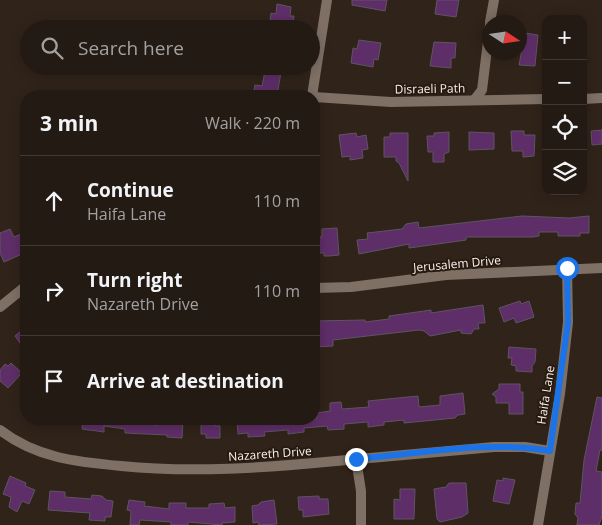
<!DOCTYPE html>
<meta charset="utf-8">
<style>
body{margin:0;font-family:"Open Sans",sans-serif;background:#2c231d;color:#f1f3f6}
.controls{position:absolute;right:15px;top:15px;display:grid;overflow:hidden;border-radius:10px;box-shadow:0 2px 12px #0003}
.controls button{width:45px;height:45px;display:grid;place-items:center;padding:0;border:0;border-bottom:1px solid #413834;background:#241a14;color:#f1f3f6;font:25px sans-serif}
.compass{position:absolute;left:482px;top:15px;width:45px;height:45px;border-radius:50%;background:#241a14;box-shadow:0 2px 12px #0003;rotate:102deg}
.stop{position:absolute;width:15px;height:15px;margin:-11px;border:4px solid #1a73e8;border-radius:50%;background:#fff}
.stop.end{background:#1a73e8;border-color:#fff;box-shadow:0 1px 5px #0008}
.list{margin:0;padding:0;list-style:none}
h2{display:flex;justify-content:space-between;align-items:center;height:65px;margin:0;padding:0 20px;font-size:21px}
h2 small{font-size:16px;font-weight:400;color:#a3a1a0}
.list li{display:grid;grid-template-columns:32px 1fr auto;gap:15px;align-items:center;box-sizing:border-box;height:90px;padding:0 20px;border-top:1px solid #413834}
.list b{display:block;font-size:19px;white-space:nowrap}
.list p{margin:0;font-size:16px;white-space:nowrap;color:#a3a1a0}
.list em{font-size:16px;font-style:normal;color:#a3a1a0}
.icon{flex:none;width:28px;height:28px;fill:none;stroke:currentColor;stroke-width:2;stroke-linecap:round;stroke-linejoin:round}
.map{position:relative;flex:none;width:602px;height:525px;overflow:hidden}
.search{position:absolute;background:#241a14;box-shadow:0 2px 12px #0003;left:20px;top:20px;width:300px;height:55px;display:flex;align-items:center;gap:12px;box-sizing:border-box;padding:0 18px;border-radius:28px;color:#a3a1a0;font-size:19px}
.panel{position:absolute;background:#241a14;box-shadow:0 2px 12px #0003;left:20px;top:90px;width:300px;height:335px;border-radius:20px}
.map>svg:first-child{display:block}
</style>
<div class="map">
<svg width="602" height="525" viewBox="0 0 602 525">
<rect width="100%" height="100%" fill="#30231a"/>
<g fill="#5e2e68" stroke="#5f5461">
<polygon points="352,0 387,0 385,11 352,5"/>
<polygon points="437,0 459,0 456,17 435,14"/>
<polygon points="277,4 291,7 290,16 294,16 292,29 269,29 271,13 276,14"/>
<polygon points="525,33 538,35 535,66 519,65"/>
<polygon points="359,40 381,43 378,60 374,59 373,67 351,63 353,48 357,49"/>
<polygon points="434,42 456,43 455,58 451,58 451,68 430,66"/>
<polygon points="266,66 282,66 277,96 253,96 255,85 262,86"/>
<polygon points="602,130 602,144 592,145 591,131"/>
<polygon points="511,131 524,131 524,135 535,135 534,156 523,157 523,151 512,151"/>
<polygon points="449,132 449,152 444,154 444,162 433,162 433,152 428,152 427,136 434,136 434,133"/>
<polygon points="469,132 494,133 494,149 469,150"/>
<polygon points="356,133 357,137 366,135 368,149 362,150 363,158 350,160 350,156 342,157 339,135"/>
<polygon points="390,133 408,133 408,181 399,163 396,161 396,157 384,157 384,137 390,137"/>
<polygon points="522,216 569,218 589,216 589,233 580,233 580,236 558,236 558,232 539,232 539,236 533,237 466,237 466,240 409,248 409,244 359,254 357,240 368,239 367,233 402,229 406,224 418,222 419,228"/>
<polygon points="337,228 339,255 329,256 324,256 324,253 318,253 317,237 322,237 322,229"/>
<polygon points="10,229 14,237 26,232 26,249 21,252 22,254 4,262 0,253 0,233"/>
<polygon points="520,301 521,304 529,301 534,317 516,323 514,318 504,322 499,308"/>
<polygon points="483,305 485,323 478,323 479,329 474,329 471,334 461,333 461,330 430,336 424,331 419,330 333,340 333,346 314,347 314,321 365,320 365,322 389,319 389,316 431,310 431,313"/>
<polygon points="26,327 26,351 15,336"/>
<polygon points="509,347 536,349 535,362 532,366 532,372 516,371 516,366 511,365 512,358 508,358"/>
<polygon points="11,363 22,373 8,388 0,381 0,370 5,364 8,366"/>
<polygon points="499,384 520,384 520,392 523,392 523,414 509,414 509,403 496,403 496,397 492,394 499,389"/>
<polygon points="463,393 465,414 458,415 455,418 404,423 404,420 384,422 384,425 368,427 368,422 344,424 344,429 328,430 327,426 304,428 304,432 288,434 288,430 264,432 265,436 248,437 248,433 238,434 237,420 317,419 316,413 330,411 330,403 341,402 342,409 369,407 368,401 418,396 419,407 440,405 440,396"/>
<polygon points="597,397 602,398 602,450 600,450 596,471 602,472 602,516 599,525 577,525 578,518 575,514 576,503 580,503 584,460"/>
<polygon points="83,419 140,419 139,423 157,425 157,419 183,420 182,438 167,437 167,435 125,433 125,429 104,426 104,432 82,429"/>
<polygon points="201,419 215,419 215,426 220,426 220,438 206,438 206,434 201,434"/>
<polygon points="10,476 26,483 25,486 35,490 29,504 22,501 17,512 9,507 11,497 3,494"/>
<polygon points="503,478 515,480 509,504 493,501 497,480 503,481"/>
<polygon points="449,483 466,483 468,513 462,517 440,522 437,519 434,489 446,487"/>
<polygon points="400,489 415,489 414,519 394,519 394,499 400,500"/>
<polygon points="50,491 65,492 65,497 91,499 92,495 102,496 106,500 113,501 111,517 105,517 105,521 89,520 90,513 48,510"/>
<polygon points="319,496 319,499 328,499 329,514 303,517 303,510 299,510 298,497"/>
<polygon points="129,500 145,502 144,506 169,509 169,503 186,503 186,508 209,508 209,504 224,503 225,508 235,507 235,522 222,523 222,525 188,522 188,525 171,525 171,522 140,520 139,525 130,525 131,511 127,510"/>
<polygon points="274,500 277,524 259,525 258,522 253,523 252,506 258,505 261,502"/>
</g>
<g fill="none" stroke-linecap="round" stroke-linejoin="round">
<g stroke="#7f7065" stroke-width="10">
<polyline points="490,22 494,0"/>
<polyline points="312,96 327,0"/>
<polyline points="314,97 391,102 546,99"/>
<polyline points="475,99 482,90 490,25"/>
<polyline points="583,99 602,98"/>
<polyline points="314,288 351,287 446,275 602,268"/>
<polyline points="0,307 26,286"/>
<path d="M0,430C36,458 77,462 121,466C193,473 263,468 336,461C388,456 441,452 494,447H525L550,451"/>
<polyline points="356,459 361,491 361,525"/>
<polyline points="538,525 560,394 568,322 567,268"/>
</g>
</g>
<g fill="none" stroke-linecap="round" stroke-linejoin="round">
<path stroke="#1a73e8" stroke-width="6" d="M356,459C420,454 487,440 550,451L568,322L567,268"/>
</g>
<g text-anchor="middle" stroke-width="4" stroke-linejoin="round" paint-order="stroke">
<g font-size="12" fill="#fbf2ec" stroke="#261a11">
<text transform="translate(430 89) rotate(-1)" y="4">Disraeli Path</text>
<text transform="translate(457 264) rotate(-5)" y="4">Jerusalem Drive</text>
<text transform="translate(546 395) rotate(-81)" y="4">Haifa Lane</text>
<text transform="translate(270 454) rotate(-4)" y="4">Nazareth Drive</text>
</g>
</g>
</svg>
<div class="controls">
<button>+</button>
<button>−</button>
<button><svg class="icon" aria-label="locate" viewBox="0 0 24 24"><circle cx="12" cy="12" r="6"/><path d="M12 2v4M12 18v4M2 12h4M18 12h4"/></svg></button>
<button><svg class="icon" aria-label="layers" viewBox="0 0 24 24"><path d="M12 4l9 5-9 5-9-5zM3 14l9 5 9-5"/></svg></button>
</div>
<svg class="compass" viewBox="-18 -18 36 36"><path d="M0-13l5 13h-10z" fill="#e53935"/><path d="M0 13l5-13h-10z" fill="#a3a1a0"/></svg>
<div class="stop" style="left:567px;top:268px"></div>
<div class="stop end" style="left:356px;top:459px"></div>
<div class="search"><svg class="icon" aria-label="search" viewBox="0 0 24 24"><circle cx="10" cy="10" r="6"/><path d="M15 15l6 6"/></svg>Search here</div>
<section class="panel">
<h2>3 min<small>Walk · 220 m</small></h2>
<ul class="list">
<li><svg class="icon" aria-label="ahead" viewBox="0 0 24 24"><path d="M12 20V5M6 11l6-6 6 6"/></svg><div><b>Continue</b><p>Haifa Lane</p></div><em>110 m</em></li>
<li><svg class="icon" aria-label="right" viewBox="0 0 24 24"><path d="M7 20v-9h11M14 6l5 5-5 5"/></svg><div><b>Turn right</b><p>Nazareth Drive</p></div><em>110 m</em></li>
<li><svg class="icon" aria-label="arrive" viewBox="0 0 24 24"><path d="M6 21V4h12l-3 4 3 4H6"/></svg><div><b>Arrive at destination</b></div></li>
</ul>
</section>
</div>
